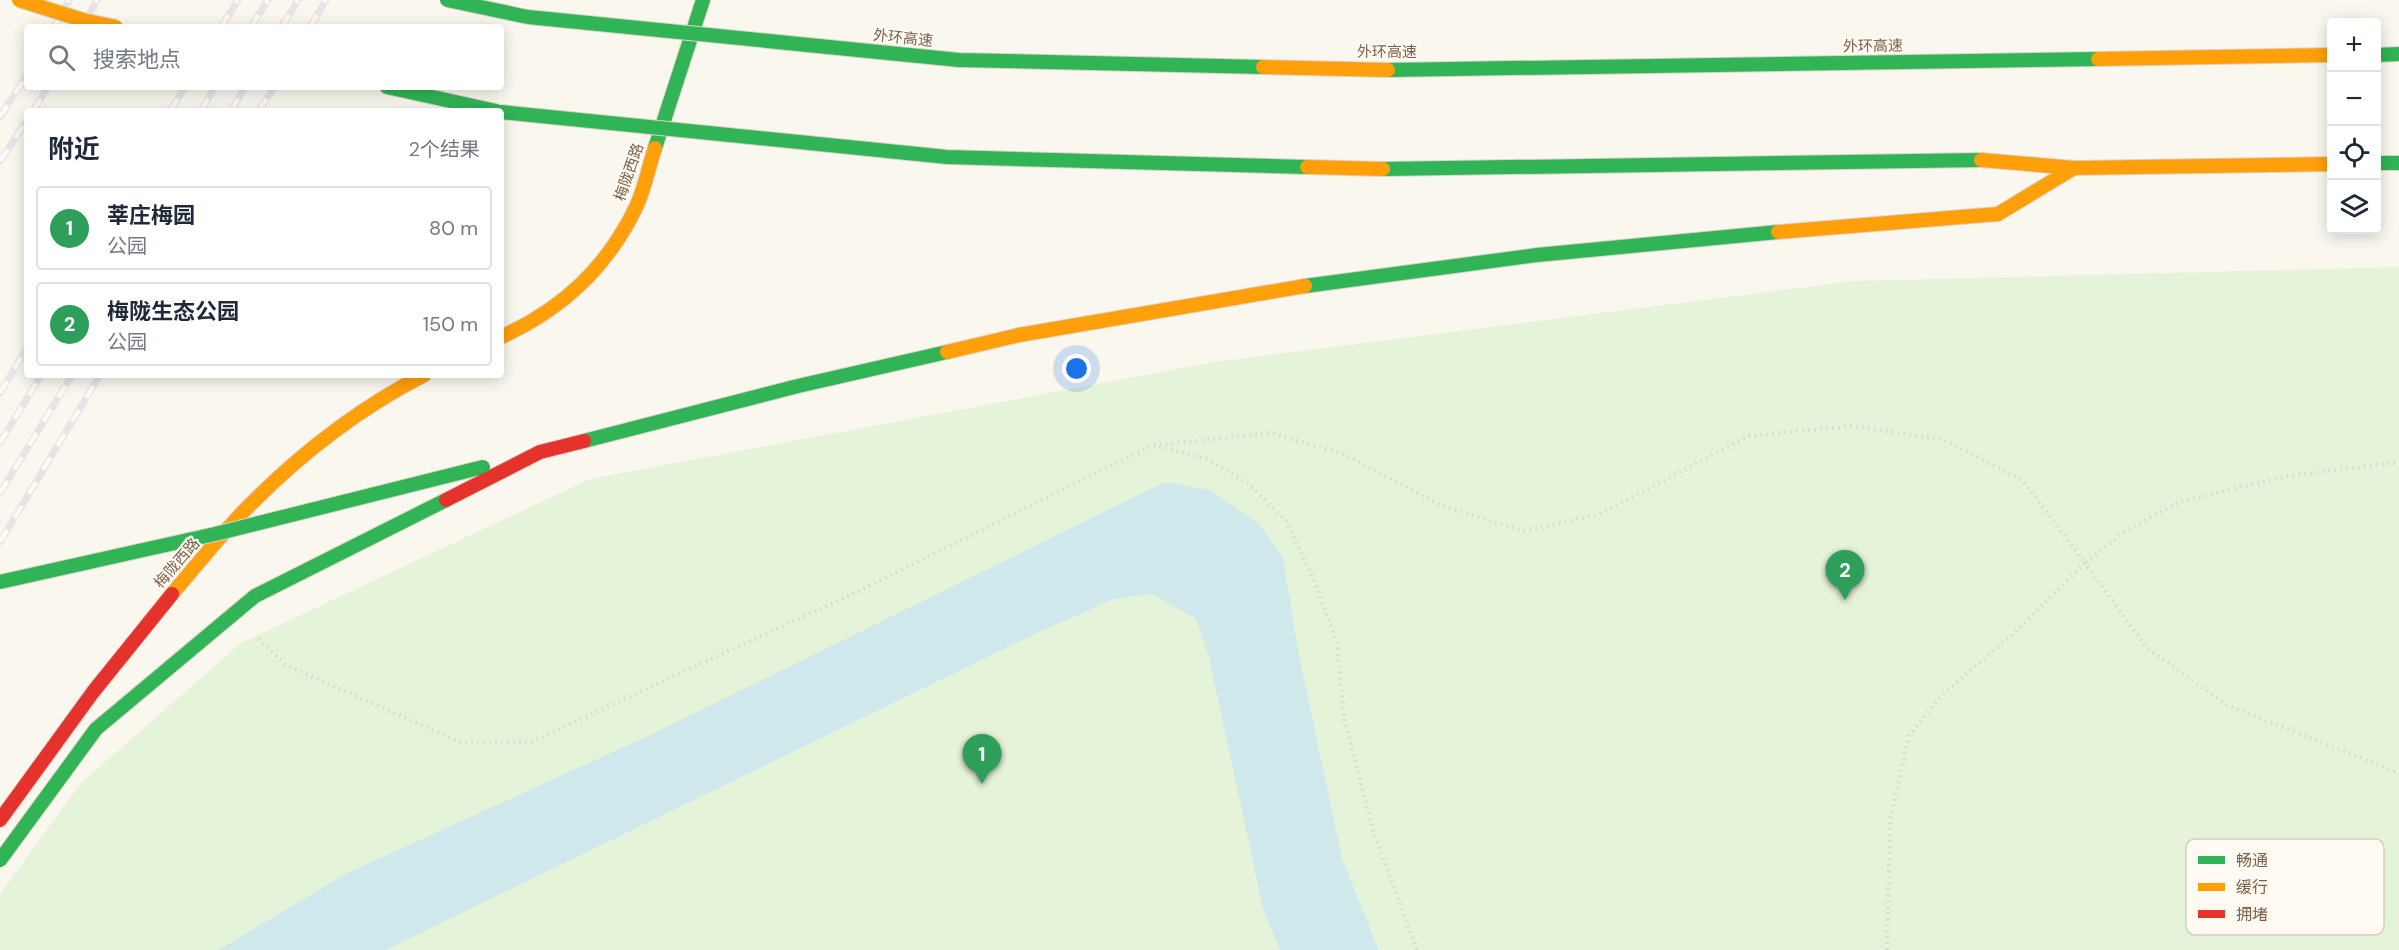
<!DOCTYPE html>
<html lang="zh">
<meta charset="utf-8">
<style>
body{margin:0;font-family:"DM Sans","Noto Sans SC",sans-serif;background:#f2f2f3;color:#1f2937}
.controls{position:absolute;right:18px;top:18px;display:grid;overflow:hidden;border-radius:6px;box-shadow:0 3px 15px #0003}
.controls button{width:54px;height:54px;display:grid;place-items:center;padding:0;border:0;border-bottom:2px solid #e0e1e3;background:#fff;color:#1f2937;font:30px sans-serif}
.you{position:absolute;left:1077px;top:369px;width:21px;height:21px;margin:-15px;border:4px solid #fff;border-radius:50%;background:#1a73e8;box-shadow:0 0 0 9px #1a73e833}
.badge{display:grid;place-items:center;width:39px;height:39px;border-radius:50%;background:#0b8043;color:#fff;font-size:20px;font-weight:700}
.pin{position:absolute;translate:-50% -50px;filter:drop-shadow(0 2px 3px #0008)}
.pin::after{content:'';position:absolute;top:32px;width:21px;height:18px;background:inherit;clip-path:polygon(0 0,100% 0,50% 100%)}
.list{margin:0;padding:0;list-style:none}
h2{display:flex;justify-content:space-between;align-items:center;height:78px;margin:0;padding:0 24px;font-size:26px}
h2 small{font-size:20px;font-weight:400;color:#747a83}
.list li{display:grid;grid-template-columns:39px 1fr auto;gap:18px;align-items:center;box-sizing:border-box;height:84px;margin:0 12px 12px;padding:0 12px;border:2px solid #e0e1e3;border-radius:6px}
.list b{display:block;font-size:22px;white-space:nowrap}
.list p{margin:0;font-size:20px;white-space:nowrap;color:#747a83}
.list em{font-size:20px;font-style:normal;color:#747a83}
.icon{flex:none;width:33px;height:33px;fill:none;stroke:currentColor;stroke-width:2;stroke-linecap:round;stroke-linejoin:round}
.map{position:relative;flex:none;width:2399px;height:950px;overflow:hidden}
.search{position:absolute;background:#fff;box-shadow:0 3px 15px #0003;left:24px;top:24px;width:480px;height:66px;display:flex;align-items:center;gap:15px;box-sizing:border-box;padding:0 21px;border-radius:6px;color:#747a83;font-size:22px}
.panel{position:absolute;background:#fff;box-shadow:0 3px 15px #0003;left:24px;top:108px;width:480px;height:270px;border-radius:6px}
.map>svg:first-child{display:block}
</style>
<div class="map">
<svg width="2399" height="950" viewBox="0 0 2399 950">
<rect width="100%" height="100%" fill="#faf7ef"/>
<g fill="#e5f3d8">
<polygon points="2399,267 2399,950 1379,950 1342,858 1298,650 1283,557 1257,523 652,734 345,874 218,950 0,950 0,894 81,783 241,643 590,479 1215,362 1854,281"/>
<polygon points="1152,594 1196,618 1209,658 1263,909 1280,950 386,950 1037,633 1114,599"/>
</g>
<polygon fill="#cfe8ec" points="1165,482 1210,490 1258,523 1283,557 1298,650 1342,858 1379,950 1280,950 1263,909 1209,658 1196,619 1152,594 1114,599 1037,633 386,950 218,950 345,874 652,734"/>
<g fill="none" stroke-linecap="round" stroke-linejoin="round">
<g stroke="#dbd4cc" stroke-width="16">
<g id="fast">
<polyline points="2376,55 2399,54"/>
<polyline points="1388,70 2098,59"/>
<polyline points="387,87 496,111"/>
<polyline points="655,148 703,0"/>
<polyline points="2376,163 2399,163"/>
<polyline points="1383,169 1981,160"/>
<polyline points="1305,286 1537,255 1778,232"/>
<polyline points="584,441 798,386 947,352"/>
</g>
</g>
<g stroke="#dbd4cc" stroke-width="16">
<g id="slow">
<polyline points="2098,59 2332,55"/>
<polyline points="1981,160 2074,168 2332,164"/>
<polyline points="1778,232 1998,214 2074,168"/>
<path d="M501,337C563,309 608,267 637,205C645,187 649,166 655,148"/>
<polyline points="947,352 1019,335 1305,286"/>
<path d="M172,594C197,565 221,534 248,507C300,454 358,409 424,375"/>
</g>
</g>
<g stroke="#dbd4cc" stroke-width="16">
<polyline id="jam" points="0,820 93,692 172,594"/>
</g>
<g stroke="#ddd6ce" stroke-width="4" stroke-dasharray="1.5 4.5" stroke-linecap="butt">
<polyline points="1159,447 1207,459 1249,484 1286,521 1315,582 1337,643 1344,719 1374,833 1417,950"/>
<polyline points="258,639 286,665 462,743 531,742 861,590 1153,445 1272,433 1346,455 1442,506 1523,531 1597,515 1749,436 1852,426 1945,440 2022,480 2085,563 2128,529 2182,501 2294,475 2399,462"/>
<polyline points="1887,950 1890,819 1909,736 1941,696 2015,632 2085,563 2147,648 2227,705 2399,773"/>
</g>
<use href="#fast" stroke="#30b455" stroke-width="14"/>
<use href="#slow" stroke="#ff9f0a" stroke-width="14"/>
<use href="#jam" stroke="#e5322d" stroke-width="14"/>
<g stroke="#e7e3e7" stroke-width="7">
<g id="rail">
<polyline points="54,27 69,0"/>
<polyline points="82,27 97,0"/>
<polyline points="221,27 238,0"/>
<polyline points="251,27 268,0"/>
<polyline points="282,27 298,0"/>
<polyline points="310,27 326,0"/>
<polyline points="33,111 48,87"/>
<polyline points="170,111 185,87"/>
<polyline points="201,111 215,87"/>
<polyline points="231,111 245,87"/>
<polyline points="259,111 274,87"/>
<polyline points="0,117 27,75"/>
<polyline points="0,161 27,120"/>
<polyline points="0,393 27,348"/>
<polyline points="0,443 41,375"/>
<polyline points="0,493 72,375"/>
<polyline points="0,542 100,375"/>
</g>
</g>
<use href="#rail" stroke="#fffbf3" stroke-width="4.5" stroke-dasharray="14" stroke-linecap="butt"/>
<g stroke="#dcd3ca" stroke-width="16" stroke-linecap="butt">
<g id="fast-bridge">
<polyline points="447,0 528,17 959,60 1263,67"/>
<polyline points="501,112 947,157 1307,167"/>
<polyline points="0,582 215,534 483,467"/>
<polyline points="0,860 96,729 255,596 446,500"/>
</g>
</g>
<g stroke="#dcd3ca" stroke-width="16" stroke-linecap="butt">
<g id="slow-bridge">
<polyline points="19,0 83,20 116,27"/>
<polyline points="1263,67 1388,70"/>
<polyline points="1307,167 1383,169"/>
</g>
</g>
<g stroke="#dcd3ca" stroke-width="16" stroke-linecap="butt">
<polyline id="jam-bridge" points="446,500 540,452 584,441"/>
</g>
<use href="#fast-bridge" stroke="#30b455" stroke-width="14"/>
<use href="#slow-bridge" stroke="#ff9f0a" stroke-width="14"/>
<use href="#jam-bridge" stroke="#e5322d" stroke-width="14"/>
</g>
<g text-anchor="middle" stroke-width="4.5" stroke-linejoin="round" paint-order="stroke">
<g font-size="15" fill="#7e6049" stroke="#fffbf3">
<text transform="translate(903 38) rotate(6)" y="5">外环高速</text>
<text transform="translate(1873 46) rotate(-1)" y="5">外环高速</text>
<text x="1387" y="57">外环高速</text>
<text transform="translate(629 172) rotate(-71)" y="5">梅陇西路</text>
<text transform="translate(177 563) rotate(-49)" y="5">梅陇西路</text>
</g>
</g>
<rect x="2186" y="839" width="198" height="96" rx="9" fill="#fffbf3" stroke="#d8ccc0" stroke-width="1.5"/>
<rect x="2198" y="856" width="27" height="8" fill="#30b455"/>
<rect x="2198" y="883" width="27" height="8" fill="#ff9f0a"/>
<rect x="2198" y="910" width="27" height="8" fill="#e5322d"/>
<g font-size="16" fill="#7e6049">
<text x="2236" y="866">畅通</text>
<text x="2236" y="893">缓行</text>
<text x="2236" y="920">拥堵</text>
</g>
</svg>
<div class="controls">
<button>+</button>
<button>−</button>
<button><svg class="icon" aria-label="locate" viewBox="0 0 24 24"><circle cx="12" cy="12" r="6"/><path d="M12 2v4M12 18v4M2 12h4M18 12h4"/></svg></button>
<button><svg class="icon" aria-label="layers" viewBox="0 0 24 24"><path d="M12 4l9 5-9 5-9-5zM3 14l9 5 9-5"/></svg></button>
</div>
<div class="you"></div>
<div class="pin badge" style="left:982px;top:784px;background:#2e9e5b">1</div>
<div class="pin badge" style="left:1845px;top:600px;background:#2e9e5b">2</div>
<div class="search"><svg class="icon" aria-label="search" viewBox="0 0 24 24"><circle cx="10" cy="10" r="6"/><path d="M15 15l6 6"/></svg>搜索地点</div>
<section class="panel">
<h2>附近<small>2个结果</small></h2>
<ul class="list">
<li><span class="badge" style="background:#2e9e5b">1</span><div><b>莘庄梅园</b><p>公园</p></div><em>80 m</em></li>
<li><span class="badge" style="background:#2e9e5b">2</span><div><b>梅陇生态公园</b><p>公园</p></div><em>150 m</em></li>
</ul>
</section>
</div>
